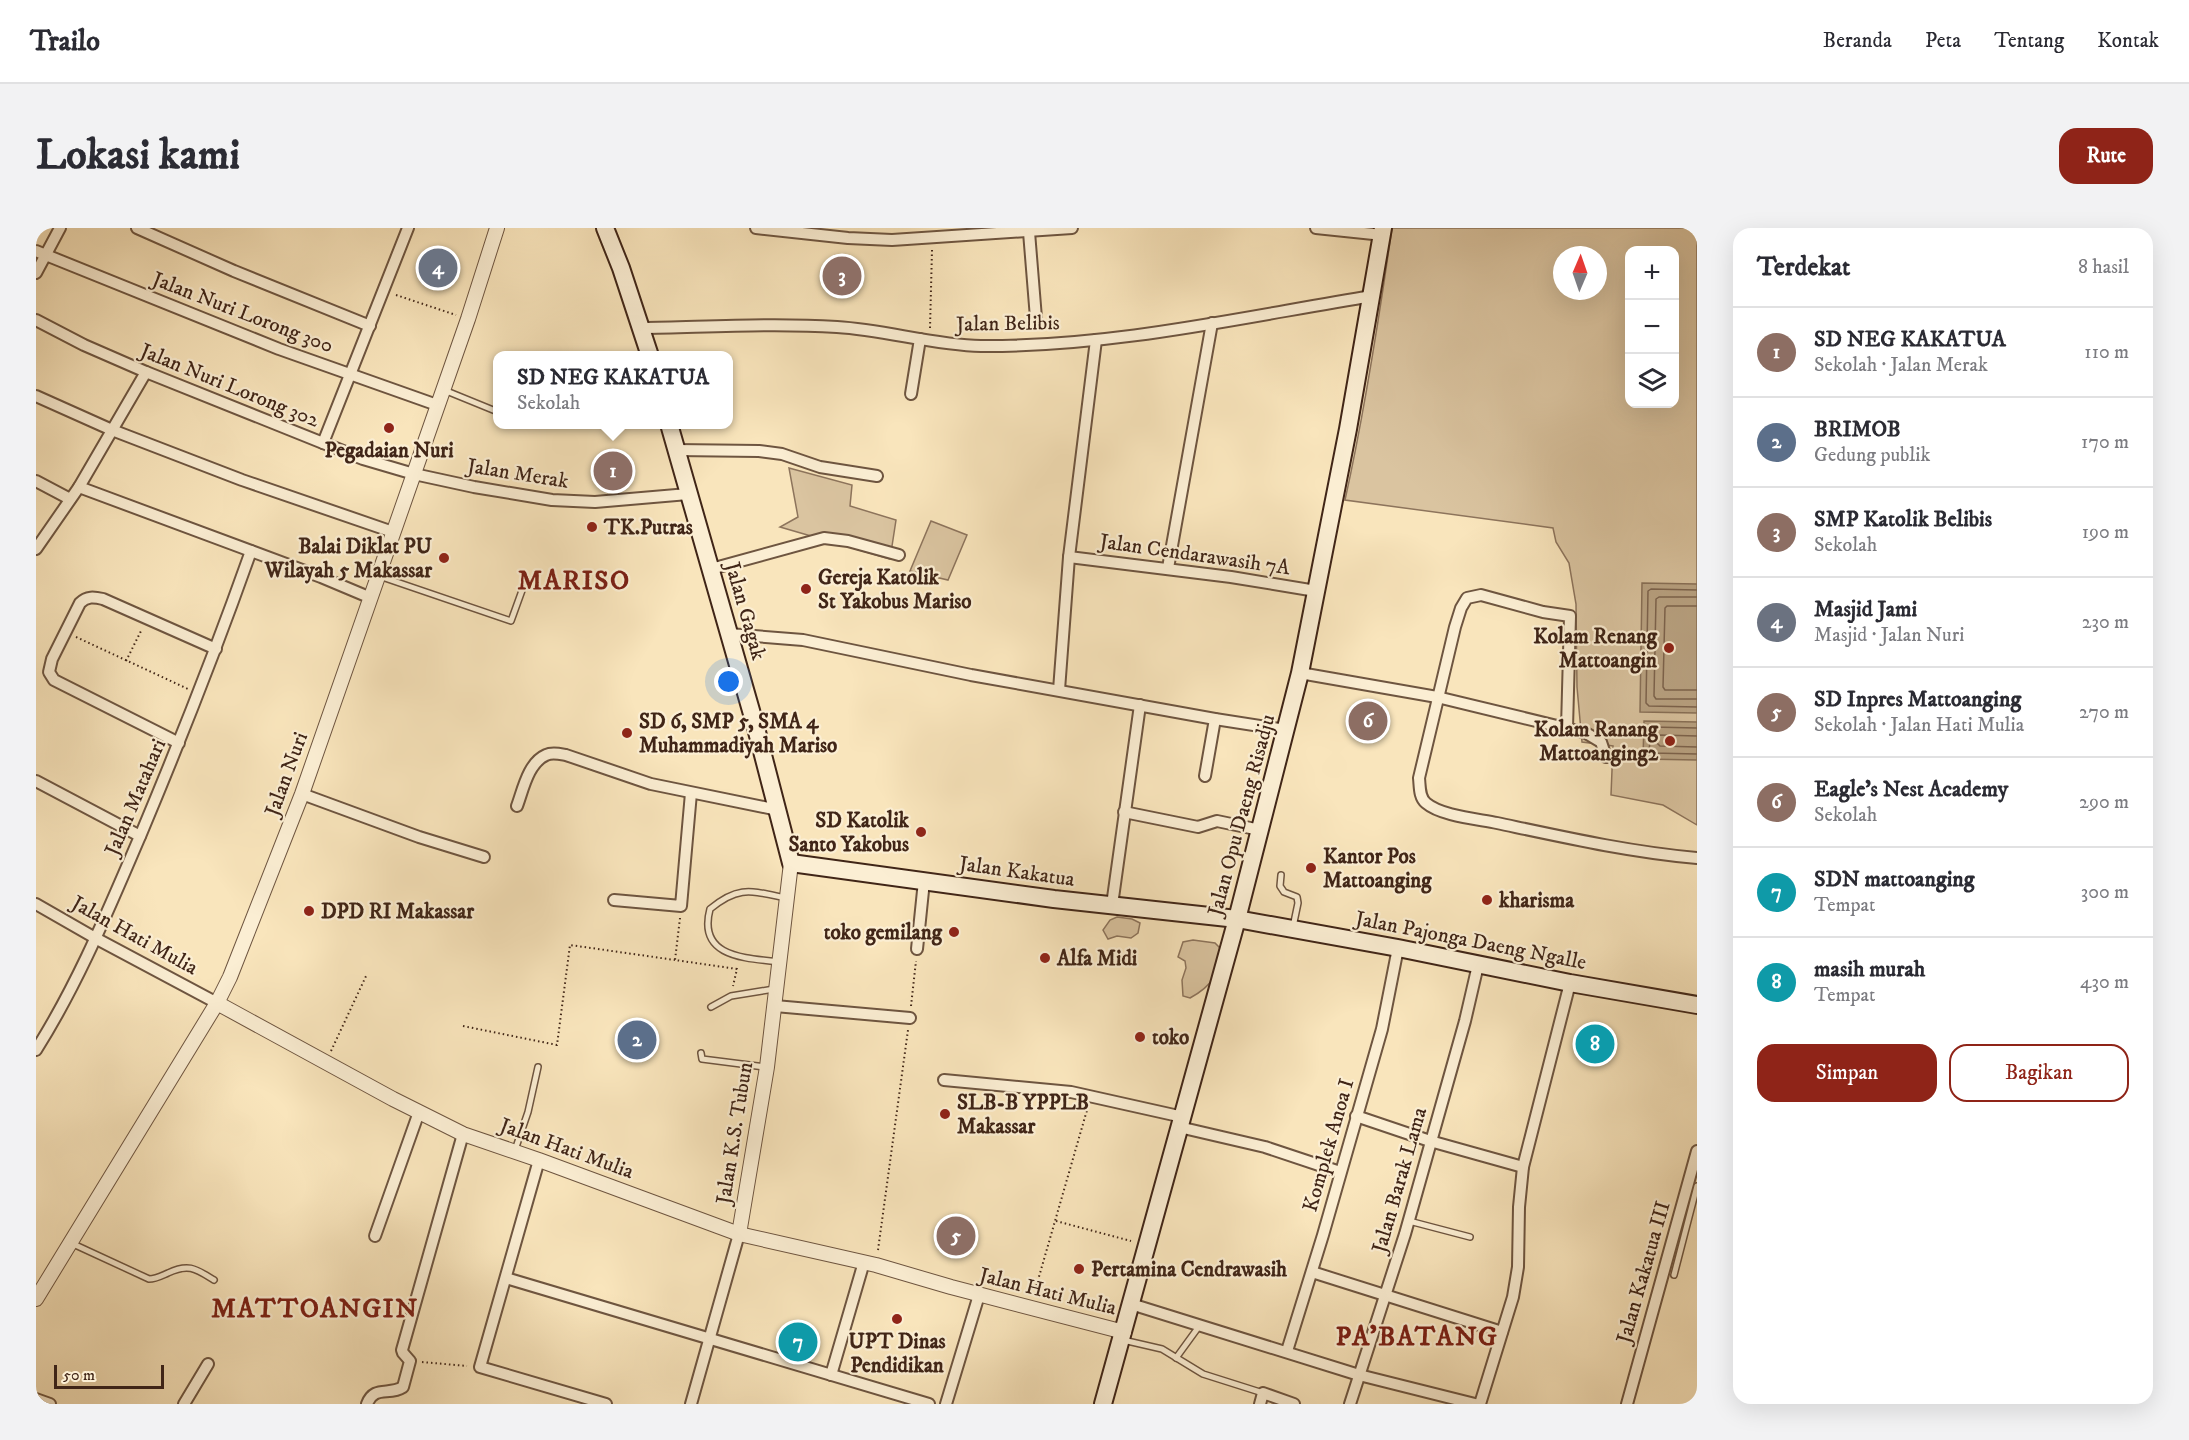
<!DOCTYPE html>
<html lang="id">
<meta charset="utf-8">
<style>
body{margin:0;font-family:"IM FELL DW Pica",serif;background:#f2f2f3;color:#2b2b33}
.controls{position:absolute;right:18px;top:18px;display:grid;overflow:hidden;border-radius:12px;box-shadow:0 6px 24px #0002}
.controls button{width:54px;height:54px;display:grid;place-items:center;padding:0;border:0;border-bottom:2px solid #e1e1e2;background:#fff;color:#2b2b33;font:30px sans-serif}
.compass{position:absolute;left:1517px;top:18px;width:54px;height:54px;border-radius:50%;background:#fff;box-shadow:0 6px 24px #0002;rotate:2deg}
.scale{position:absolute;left:18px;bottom:15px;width:110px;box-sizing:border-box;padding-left:6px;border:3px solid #402517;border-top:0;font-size:16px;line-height:21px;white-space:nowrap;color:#402517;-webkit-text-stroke:4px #fbeed3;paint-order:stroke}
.you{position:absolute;left:693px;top:454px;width:21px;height:21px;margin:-15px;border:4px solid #fff;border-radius:50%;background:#1a73e8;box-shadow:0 0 0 9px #1a73e833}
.badge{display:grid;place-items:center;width:39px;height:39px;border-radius:50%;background:#8f2418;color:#fff;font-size:20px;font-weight:700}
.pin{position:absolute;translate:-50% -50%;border:3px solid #fff;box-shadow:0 2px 6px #0006}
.popup{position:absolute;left:457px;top:123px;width:240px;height:78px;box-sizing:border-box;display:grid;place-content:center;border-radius:12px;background:#fff;filter:drop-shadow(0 2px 4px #0005);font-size:20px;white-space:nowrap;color:#7c7c81}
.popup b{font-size:22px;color:#2b2b33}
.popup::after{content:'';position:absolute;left:50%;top:100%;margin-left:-12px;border:12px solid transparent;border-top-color:#fff}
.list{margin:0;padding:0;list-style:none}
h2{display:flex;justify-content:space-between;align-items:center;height:78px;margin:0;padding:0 24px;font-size:26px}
h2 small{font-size:20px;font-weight:400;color:#7c7c81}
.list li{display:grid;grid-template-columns:39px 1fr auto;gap:18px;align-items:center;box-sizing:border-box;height:90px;padding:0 24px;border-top:2px solid #e1e1e2}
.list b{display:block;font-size:22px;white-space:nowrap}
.list p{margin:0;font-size:20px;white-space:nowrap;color:#7c7c81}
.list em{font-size:20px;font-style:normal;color:#7c7c81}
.actions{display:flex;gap:12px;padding:18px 24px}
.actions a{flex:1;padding:14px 0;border:2px solid #8f2418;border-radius:18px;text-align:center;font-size:21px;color:#8f2418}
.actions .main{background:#8f2418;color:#fff}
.icon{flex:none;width:33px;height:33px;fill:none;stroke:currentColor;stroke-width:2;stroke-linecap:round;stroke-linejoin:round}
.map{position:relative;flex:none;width:1661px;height:1176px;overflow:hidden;border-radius:18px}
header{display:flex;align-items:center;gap:36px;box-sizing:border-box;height:84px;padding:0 30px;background:#fff;border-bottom:2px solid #e1e1e2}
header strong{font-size:28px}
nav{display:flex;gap:33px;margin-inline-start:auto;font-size:21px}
.intro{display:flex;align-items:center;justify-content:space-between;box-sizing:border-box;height:144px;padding:0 36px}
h1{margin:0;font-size:42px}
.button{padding:15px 27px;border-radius:18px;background:#8f2418;color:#fff;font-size:21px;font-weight:700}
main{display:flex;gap:36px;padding:0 36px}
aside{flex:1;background:#fff;border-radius:18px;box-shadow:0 6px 24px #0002}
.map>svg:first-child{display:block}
</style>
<header>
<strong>Trailo</strong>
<nav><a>Beranda</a><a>Peta</a><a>Tentang</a><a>Kontak</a></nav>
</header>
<div class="intro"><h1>Lokasi kami</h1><a class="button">Rute</a></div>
<main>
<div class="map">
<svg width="1661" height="1176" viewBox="0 0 1661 1176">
<rect width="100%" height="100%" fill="#f9e5bc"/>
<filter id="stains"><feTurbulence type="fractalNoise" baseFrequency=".00333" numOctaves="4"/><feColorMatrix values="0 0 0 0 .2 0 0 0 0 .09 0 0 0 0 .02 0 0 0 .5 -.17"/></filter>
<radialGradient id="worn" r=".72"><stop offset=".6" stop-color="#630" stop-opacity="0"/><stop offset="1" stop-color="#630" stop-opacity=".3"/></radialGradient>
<g fill="#dac4a0" stroke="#8d745c" stroke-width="1.5" fill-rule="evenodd">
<path d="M1356,0H1661V597L1627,577L1575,567L1577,518L1546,514L1541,459L1540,376L1533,335L1520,314L1517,300L1309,272C1329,182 1343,91 1356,0ZM1594,22H1638V176H1594ZM1526,27H1562V63H1526Z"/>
<polygon points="753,240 816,257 814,278 860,292 854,331 744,299 762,289"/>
<polygon points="895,293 931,307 912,352 874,343"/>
<polygon points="1081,689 1096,691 1104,695 1102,705 1095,710 1081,708 1072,711 1067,702 1074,692"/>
<path d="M1157,712L1179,715L1184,720C1184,746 1176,758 1154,770L1147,768L1146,752L1150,740L1149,733L1142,729L1147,714Z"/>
</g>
<g fill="#baa484" stroke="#897158" stroke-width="1.5">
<polygon points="1606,355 1661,356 1661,485 1604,484"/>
<polygon points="1608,493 1661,494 1661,532 1607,531"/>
</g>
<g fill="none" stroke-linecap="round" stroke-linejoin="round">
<g stroke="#7d644e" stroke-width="1.5">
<polyline points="1661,362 1615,361 1612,363 1610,475 1613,478 1661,479"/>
<polyline points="1661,369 1623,369 1620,371 1618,468 1620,471 1661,471"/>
<polyline points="1661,378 1631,378 1629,380 1627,459 1629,462 1661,462"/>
<polyline points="1661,500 1616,499 1613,522 1616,525 1661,526"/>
<polyline points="1661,508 1624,507 1621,509 1621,515 1624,518 1661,519"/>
</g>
<g stroke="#6e5540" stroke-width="8">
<g id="service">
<polyline points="408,162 462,184"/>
<polyline points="343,348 475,393 488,357"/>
<polyline points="1245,647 1244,658 1248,664 1261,669 1262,675 1257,699"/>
<path d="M744,734C710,730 661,730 674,681C703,657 715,663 750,670"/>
<polyline points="675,779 695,768 738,761"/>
<polyline points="665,825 666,831 729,839"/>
<polyline points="479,922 492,884 502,839"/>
<polyline points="1373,993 1434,1009"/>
<path d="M35,1015L113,1051C120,1051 125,1048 132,1045C153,1035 160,1041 178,1052"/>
<polyline points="1638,1047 1661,958"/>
<polyline points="1087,1112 1126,1121 1167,1146 1227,1165"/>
<polyline points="1140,1130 1164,1097"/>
</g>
</g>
<g stroke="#6e5540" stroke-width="14">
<g id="minor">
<polyline points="101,0 198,43 334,98"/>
<polyline points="720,0 812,10 856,12 1036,0"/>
<polyline points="1280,0 1347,7"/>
<polyline points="993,4 1000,90"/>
<polyline points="0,23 243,121 401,177"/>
<polyline points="0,45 24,0"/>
<polyline points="0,92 48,117 110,144 327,231 378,246 438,259 516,272 559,274 652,266"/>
<path d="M606,100C671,99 737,95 801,99C850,102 897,117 945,118C1077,119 1207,89 1336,68"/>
<polyline points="875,166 884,111"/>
<polyline points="0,168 76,202 206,252 357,304"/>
<polyline points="287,215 372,0"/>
<polyline points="640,222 723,223 746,226 784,239 841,248"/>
<polyline points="0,253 34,271"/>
<polyline points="43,259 285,349 335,370"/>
<polyline points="0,321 43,259 110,144"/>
<polyline points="1033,329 1195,349 1280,363"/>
<polyline points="1132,340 1176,95"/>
<polyline points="675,341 788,310 812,313 863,327"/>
<polyline points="693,406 767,412 935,447 1179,491 1250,502"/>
<polyline points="1264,445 1401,469 1550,505 1565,514 1570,529"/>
<polyline points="1023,462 1033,329 1060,112"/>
<path d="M1531,500L1534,388L1507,384L1445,367L1431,370L1425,380L1419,399L1383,550C1384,559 1383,569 1390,575C1405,588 1442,591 1461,595C1527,609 1593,624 1661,630"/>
<path d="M143,515L18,452L13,444L16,431L44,375C51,368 58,369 67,371L180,421"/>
<polyline points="1169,548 1179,491"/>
<polyline points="0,553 104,608"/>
<polyline points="266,566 383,609 448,629"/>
<path d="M481,578C487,562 492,535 510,527C516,524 524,526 530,527L615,556L742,582"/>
<polyline points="1088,584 1162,599 1181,593 1224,602"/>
<polyline points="578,672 645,678 655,565"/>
<polyline points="0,676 61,711 181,775"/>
<polyline points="1076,677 1104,477"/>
<polyline points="881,721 888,653"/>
<polyline points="739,778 874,790"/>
<path d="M0,822C43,754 73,680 105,606C144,513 181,419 215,323"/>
<polyline points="908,852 1035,864 1147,889"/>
<polyline points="1320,888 1394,913 1487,939"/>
<polyline points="1143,899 1229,919 1304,944"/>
<polyline points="503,932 444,1139 570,1176"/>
<polyline points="339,1008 383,884"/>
<polyline points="1276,1044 1466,1104"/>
<polyline points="470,1050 893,1176"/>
<polyline points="1095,1076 1323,1147 1439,1176"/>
<polyline points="1251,1123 1287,1007 1346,801 1362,720"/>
<polyline points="795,1147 828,1034"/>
<polyline points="0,1171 14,1176"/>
<polyline points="148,1176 172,1136"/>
<path d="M331,1176C338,1157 353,1168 367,1159L374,1133L367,1125L366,1122L427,906"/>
<polyline points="655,1176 703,1006"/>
<polyline points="910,1176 943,1067"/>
<polyline points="1224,1176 1227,1165 1258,1176"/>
<polyline points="1314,1176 1369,1006 1429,793 1442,737"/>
<polyline points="1444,1176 1477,1069 1482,1039 1483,979 1487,939 1534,755"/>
<polyline points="1591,1176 1661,923"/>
</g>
</g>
<g stroke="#6e5540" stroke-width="16">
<g id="tertiary">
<polyline points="181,775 357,871 427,906 503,932 703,1006 840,1037 915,1059 1088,1104"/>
<polyline points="703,1006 731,839 755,635"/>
<polyline points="0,1071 181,775 194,749 266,566 432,91 461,0"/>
</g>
</g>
<g stroke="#402517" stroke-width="20">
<g id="secondary">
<polyline points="569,0 585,40 614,128"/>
<polyline points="633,196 720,500 755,635 1018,671 1201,691 1362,720 1534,755 1661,777"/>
<polyline points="1067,1176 1201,691 1264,445 1312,201 1347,0"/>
</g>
</g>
<g stroke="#402517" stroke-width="2" stroke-dasharray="1.5 3" stroke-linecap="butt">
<polyline points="360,67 420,87"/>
<polyline points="894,100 896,22"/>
<polyline points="40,409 152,461"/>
<polyline points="90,433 106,401"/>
<polyline points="644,690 639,732 701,741 697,758"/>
<polyline points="875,778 880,733"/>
<polyline points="427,798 521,817 534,717 639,732"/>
<polyline points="295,823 331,746"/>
<polyline points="1020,993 1095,1013"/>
<polyline points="842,1022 872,802"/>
<polyline points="998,1066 1051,882"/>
<polyline points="386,1134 431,1138"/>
</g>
<use href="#service" stroke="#fbeed3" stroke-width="5"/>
<use href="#minor" stroke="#fbeed3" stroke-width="10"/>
<use href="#tertiary" stroke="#fbeed3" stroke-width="14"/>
<use href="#secondary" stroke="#fbeed3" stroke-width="16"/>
</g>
<g fill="#8f2418" stroke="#fbeed3" stroke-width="2">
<circle cx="353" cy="200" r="6"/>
<circle cx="556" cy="299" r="6"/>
<circle cx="408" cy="330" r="6"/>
<circle cx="770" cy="361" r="6"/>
<circle cx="1633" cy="420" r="6"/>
<circle cx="591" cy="505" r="6"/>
<circle cx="1634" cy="513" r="6"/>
<circle cx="885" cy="604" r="6"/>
<circle cx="1275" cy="640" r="6"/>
<circle cx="1451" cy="672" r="6"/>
<circle cx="273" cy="683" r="6"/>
<circle cx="918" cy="704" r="6"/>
<circle cx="1009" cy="730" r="6"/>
<circle cx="1104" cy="809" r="6"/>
<circle cx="909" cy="886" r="6"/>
<circle cx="1043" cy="1041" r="6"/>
<circle cx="861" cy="1091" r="6"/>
</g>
<g text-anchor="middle" stroke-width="4.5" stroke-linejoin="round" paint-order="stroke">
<g font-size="21" fill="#402517" stroke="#fbeed3">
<text transform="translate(207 84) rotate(21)" y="7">Jalan Nuri Lorong 300</text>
<text transform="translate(972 95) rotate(-1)" y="7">Jalan Belibis</text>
<text transform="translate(194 157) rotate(22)" y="7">Jalan Nuri Lorong 302</text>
<text transform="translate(482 245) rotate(9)" y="7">Jalan Merak</text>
<text transform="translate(1159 326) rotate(8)" y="7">Jalan Cendarawasih 7A</text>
<text transform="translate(710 383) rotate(74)" y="7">Jalan Gagak</text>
<text transform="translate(250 546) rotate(-70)" y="7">Jalan Nuri</text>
<text transform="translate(99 569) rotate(-67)" y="7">Jalan Matahari</text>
<text transform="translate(1205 587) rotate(-75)" y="7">Jalan Opu Daeng Risadju</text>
<text transform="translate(981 643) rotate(8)" y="7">Jalan Kakatua</text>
<text transform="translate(99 707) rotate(29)" y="7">Jalan Hati Mulia</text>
<text transform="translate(1435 712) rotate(11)" y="7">Jalan Pajonga Daeng Ngalle</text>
<text transform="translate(698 905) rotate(-81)" y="7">Jalan K.S. Tubun</text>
<text transform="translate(1292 917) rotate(-74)" y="7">Komplek Anoa I</text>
<text transform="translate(531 920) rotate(20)" y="7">Jalan Hati Mulia</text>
<text transform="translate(1363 952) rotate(-74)" y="7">Jalan Barak Lama</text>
<text transform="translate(1607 1044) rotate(-74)" y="7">Jalan Kakatua III</text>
<text transform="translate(1012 1063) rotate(14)" y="7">Jalan Hati Mulia</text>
</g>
<g font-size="21" font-weight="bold" fill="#402517" stroke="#fbeed3" text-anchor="start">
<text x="353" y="229" text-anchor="middle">Pegadaian Nuri</text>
<text x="568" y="306">TK.Putras</text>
<text x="396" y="325" text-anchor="end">Balai Diklat PU<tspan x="396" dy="24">Wilayah 5 Makassar</tspan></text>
<text x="782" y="356">Gereja Katolik<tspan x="782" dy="24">St Yakobus Mariso</tspan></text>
<text x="1621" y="415" text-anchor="end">Kolam Renang<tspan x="1621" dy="24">Mattoangin</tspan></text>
<text x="603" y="500">SD 6, SMP 5, SMA 4<tspan x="603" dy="24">Muhammadiyah Mariso</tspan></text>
<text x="1622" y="508" text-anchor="end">Kolam Ranang<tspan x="1622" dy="24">Mattoanging2</tspan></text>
<text x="873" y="599" text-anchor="end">SD Katolik<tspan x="873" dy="24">Santo Yakobus</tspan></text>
<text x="1287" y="635">Kantor Pos<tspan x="1287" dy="24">Mattoanging</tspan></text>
<text x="1463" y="679">kharisma</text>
<text x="285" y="690">DPD RI Makassar</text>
<text x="906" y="711" text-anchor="end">toko gemilang</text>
<text x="1021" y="737">Alfa Midi</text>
<text x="1116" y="816">toko</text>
<text x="921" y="881">SLB-B YPPLB<tspan x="921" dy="24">Makassar</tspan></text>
<text x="1055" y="1048">Pertamina Cendrawasih</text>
<text x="861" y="1120" text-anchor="middle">UPT Dinas<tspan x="861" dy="24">Pendidikan</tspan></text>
</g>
<g font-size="27" font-weight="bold" letter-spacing="1.5" fill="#7a1f14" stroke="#fbeed3">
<text x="538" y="361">MARISO</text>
<text x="279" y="1089">MATTOANGIN</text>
<text x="1381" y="1117">PA'BATANG</text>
</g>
</g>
<rect width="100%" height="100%" filter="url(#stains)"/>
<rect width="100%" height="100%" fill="url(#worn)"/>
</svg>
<div class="controls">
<button>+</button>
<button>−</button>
<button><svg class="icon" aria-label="layers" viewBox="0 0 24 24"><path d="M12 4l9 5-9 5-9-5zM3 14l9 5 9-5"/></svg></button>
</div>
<svg class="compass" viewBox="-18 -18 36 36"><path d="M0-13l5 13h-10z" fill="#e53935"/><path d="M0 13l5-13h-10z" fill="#7c7c81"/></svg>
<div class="scale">50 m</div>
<div class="you"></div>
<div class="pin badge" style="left:577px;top:243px;background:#8d6e63">1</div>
<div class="popup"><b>SD NEG KAKATUA</b>Sekolah</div>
<div class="pin badge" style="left:601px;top:812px;background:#5c6f8a">2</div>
<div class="pin badge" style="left:806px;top:48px;background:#8d6e63">3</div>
<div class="pin badge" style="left:402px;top:40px;background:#6b7280">4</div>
<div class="pin badge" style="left:920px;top:1008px;background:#8d6e63">5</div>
<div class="pin badge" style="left:1332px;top:493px;background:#8d6e63">6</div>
<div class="pin badge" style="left:762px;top:1114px;background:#0f9aa8">7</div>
<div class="pin badge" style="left:1559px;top:816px;background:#0f9aa8">8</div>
</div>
<aside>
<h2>Terdekat<small>8 hasil</small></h2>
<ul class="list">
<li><span class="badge" style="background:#8d6e63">1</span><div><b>SD NEG KAKATUA</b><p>Sekolah · Jalan Merak</p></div><em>110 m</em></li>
<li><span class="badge" style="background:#5c6f8a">2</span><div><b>BRIMOB</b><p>Gedung publik</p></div><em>170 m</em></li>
<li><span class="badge" style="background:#8d6e63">3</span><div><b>SMP Katolik Belibis</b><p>Sekolah</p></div><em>190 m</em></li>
<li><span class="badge" style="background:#6b7280">4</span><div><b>Masjid Jami</b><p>Masjid · Jalan Nuri</p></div><em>230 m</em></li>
<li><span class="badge" style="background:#8d6e63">5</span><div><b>SD Inpres Mattoanging</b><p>Sekolah · Jalan Hati Mulia</p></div><em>270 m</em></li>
<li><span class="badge" style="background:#8d6e63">6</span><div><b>Eagle's Nest Academy</b><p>Sekolah</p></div><em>290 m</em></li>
<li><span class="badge" style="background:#0f9aa8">7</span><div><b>SDN mattoanging</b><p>Tempat</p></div><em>300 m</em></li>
<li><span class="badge" style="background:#0f9aa8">8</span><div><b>masih murah</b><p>Tempat</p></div><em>430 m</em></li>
</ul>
<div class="actions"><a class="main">Simpan</a><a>Bagikan</a></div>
</aside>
</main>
